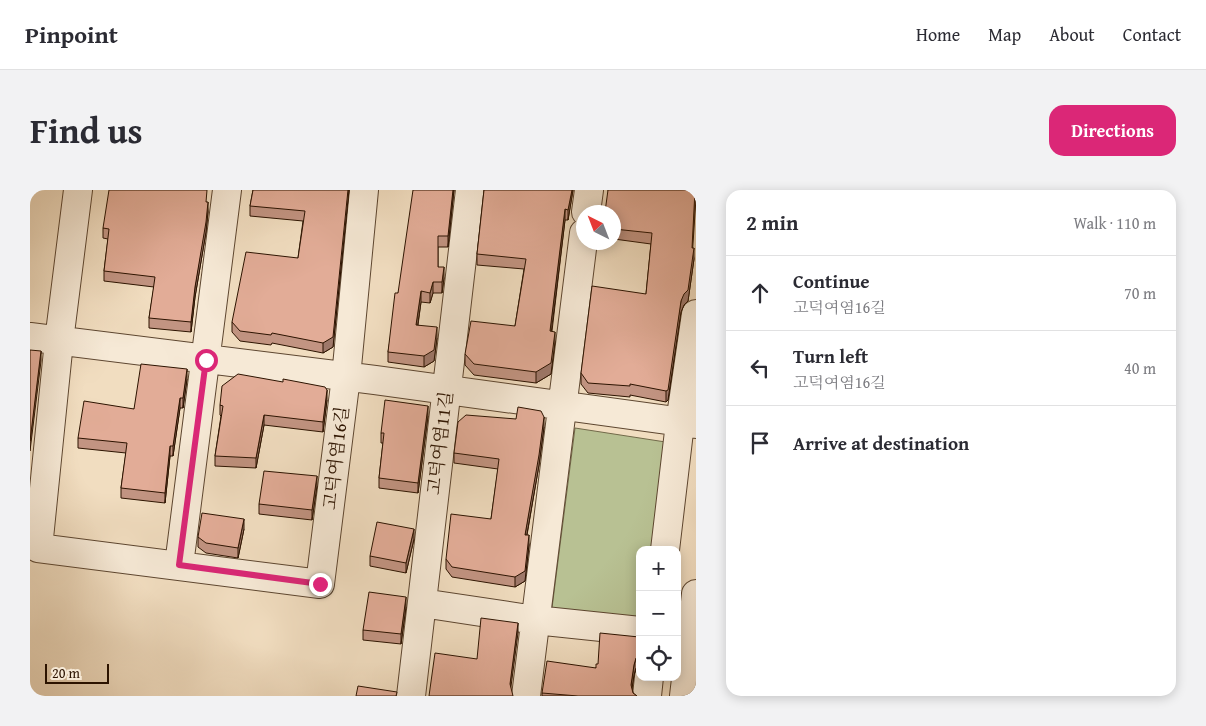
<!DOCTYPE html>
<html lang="en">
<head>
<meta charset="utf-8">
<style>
  body { margin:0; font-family:"Gentium Book Plus","Noto Serif KR",serif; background:#f2f2f3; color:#2b2b33 }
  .controls { position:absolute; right:15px; bottom:15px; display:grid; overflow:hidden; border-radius:10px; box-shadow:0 2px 12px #0003 }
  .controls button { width:45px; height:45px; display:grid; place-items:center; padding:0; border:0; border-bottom:1px solid #e1e1e2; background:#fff; color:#2b2b33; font:25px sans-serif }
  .compass { position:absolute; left:546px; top:15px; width:45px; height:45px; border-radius:50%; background:#fff; box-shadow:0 2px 12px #0003; rotate:318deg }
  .scale { position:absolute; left:15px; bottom:12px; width:64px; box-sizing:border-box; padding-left:5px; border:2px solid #2c1300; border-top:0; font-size:14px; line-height:18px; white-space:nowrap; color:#2c1300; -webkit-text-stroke:4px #f6e9d6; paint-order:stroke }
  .stop { position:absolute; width:15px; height:15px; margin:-11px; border:4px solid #db2777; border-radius:50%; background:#fff }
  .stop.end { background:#db2777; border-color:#fff; box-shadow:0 1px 5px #0008 }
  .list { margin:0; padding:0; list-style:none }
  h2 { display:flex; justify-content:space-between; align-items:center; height:65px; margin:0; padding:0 20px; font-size:21px }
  h2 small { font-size:16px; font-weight:400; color:#7c7c81 }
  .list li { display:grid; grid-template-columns:32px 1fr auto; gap:15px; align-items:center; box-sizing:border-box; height:75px; padding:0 20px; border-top:1px solid #e1e1e2 }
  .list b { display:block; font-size:19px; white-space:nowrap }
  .list p { margin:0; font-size:16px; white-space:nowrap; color:#7c7c81 }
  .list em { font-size:16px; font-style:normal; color:#7c7c81 }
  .icon { flex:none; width:28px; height:28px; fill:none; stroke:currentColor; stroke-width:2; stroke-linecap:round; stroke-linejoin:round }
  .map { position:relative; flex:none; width:666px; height:506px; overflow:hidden; border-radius:15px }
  header { display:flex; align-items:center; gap:30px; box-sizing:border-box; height:70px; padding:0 25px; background:#fff; border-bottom:1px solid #e1e1e2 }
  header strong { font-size:24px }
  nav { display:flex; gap:28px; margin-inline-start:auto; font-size:18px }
  .intro { display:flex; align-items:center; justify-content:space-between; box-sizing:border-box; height:120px; padding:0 30px }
  h1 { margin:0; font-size:35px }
  .button { padding:12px 22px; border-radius:15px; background:#db2777; color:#fff; font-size:18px; font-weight:700 }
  main { display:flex; gap:30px; padding:0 30px }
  aside { flex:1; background:#fff; border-radius:15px; box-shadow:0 2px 12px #0003 }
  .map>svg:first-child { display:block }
</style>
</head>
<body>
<header>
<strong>Pinpoint</strong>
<nav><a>Home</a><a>Map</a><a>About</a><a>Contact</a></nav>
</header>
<div class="intro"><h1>Find us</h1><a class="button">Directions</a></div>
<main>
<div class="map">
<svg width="666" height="506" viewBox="0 0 666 506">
  <rect width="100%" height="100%" fill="#f1ddc0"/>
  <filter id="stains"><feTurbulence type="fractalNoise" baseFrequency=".004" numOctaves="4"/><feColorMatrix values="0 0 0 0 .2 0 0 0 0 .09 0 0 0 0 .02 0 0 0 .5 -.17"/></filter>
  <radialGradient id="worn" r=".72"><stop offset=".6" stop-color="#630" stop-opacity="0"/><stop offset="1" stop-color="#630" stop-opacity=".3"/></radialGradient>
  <path fill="#b8c193" stroke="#726a4a" d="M545,238l97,15 -16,107h-16v69l-88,-11z"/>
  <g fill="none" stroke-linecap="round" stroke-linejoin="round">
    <defs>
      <path id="minor" d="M48,0l-19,151 -21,207 282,36 26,-207 18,-187
        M556,22l3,-22
        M0,147l345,43 321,44
        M635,360l15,-127 16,-109
        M149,375l48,-375
        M392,413l113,17 105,11
        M381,506l59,-506
        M496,506l58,-463
        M617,506l2,-19
        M654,506l12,-102"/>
    </defs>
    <use href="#minor" stroke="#5d4630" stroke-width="30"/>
    <use href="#minor" stroke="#f6e9d6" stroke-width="28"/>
  </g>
  <path fill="#c29482" stroke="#2c1300" d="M223,0h96l-16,157 -10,6 -51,-10 -1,2 -31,-4 -8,-9v-10l66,-64 5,-37 -53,-5v-10z
    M424,0l-6,57h-10v20l6,11 -2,15h-9l-3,10 -9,-1 -3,23 19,13 -3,23 -10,6 -36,-5v-10l10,-59z
    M454,0h89l-5,30h-3l-13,111 3,11 -4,32 -15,9 -62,-8 -9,-10v-11l50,-28 9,-57 -47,-4v-11z
    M578,0h88l-4,58 2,11 -6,42 -4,4 -3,7 -13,88 -2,2 -36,-7v2l-42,-4 -7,-9v-11l65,-79 5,-50 -37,-5v-27z
    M177,12l1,10 -2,20 -11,65 -4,35 -42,-4v-10l5,-31 -50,-6v-10l4,-32 -5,-1v-10z
    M157,189l-4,29h-3l-7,48h-3l-5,47 -44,-5v-10l5,-35 -48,-5v-10l56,-29z
    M297,210l-4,32 -59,-7 -8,43 -41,-2v-10l6,-40 -1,-1v-10z
    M398,226l-10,77 -39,-5v-10l4,-35h-2v-10z
    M514,237l-5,38 -12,70 2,10 -4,36 -10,6 -63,-10 -6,-8v-10l45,-40 7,-50 -44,-6v-10z
    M287,296l-5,34 -53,-6v-10z
    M214,339l-6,29 -32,-5 -8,-6v-10z
    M384,349l-8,34 -36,-7v-10z
    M376,417l-5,37 -38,-4v-10z
    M610,447v28l-4,3 -2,7 -2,13 1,5 4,3h-95v-3l54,-25 2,-4z"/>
  <path fill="#9e786a" stroke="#2c1300" d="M318,0h1l-16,157 -10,6v-10z
    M423,0h1l-6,57v-11z
    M542,0h1l-5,30v-10z
    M665,0l1,8 -4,61v-11z
    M178,12v10l-2,20 -11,65 -4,35v-10l4,-35z
    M535,19v11l-15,122v-11z
    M664,58v11l-6,42 -4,4 -3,7 -13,88 -2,2v-11l15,-90z
    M414,77v11l-2,15v-11z
    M403,92v11l-3,10v-10z
    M391,101v11l-5,34v-11z
    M407,137v11l-3,23 -10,6v-11z
    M525,142v10l-4,32 -15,9v-11z
    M11,161v10l-11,90v-10z
    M157,179v10l-4,29v-10z
    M297,200v10l-4,32v-10z
    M150,208v10l-7,48v-10z
    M398,216v10l-10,77v-10z
    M234,225v10l-8,43v-10z
    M514,227v10l-5,38 -14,80v-10z
    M140,256v10l-5,47v-10z
    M287,286v10l-5,34v-10z
    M214,329v10l-6,29v-10z
    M384,339v10l-8,34v-10z
    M499,345v10l-4,36 -10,6v-10z
    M376,407v10l-5,37v-10z
    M488,433v10l-8,61v-10z
    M610,465v10l-4,3 -2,7 -3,20v-10l3,-20 2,-7z"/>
  <path fill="#e2ac97" stroke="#2c1300" d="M79,0h98l-1,12h2l-2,20 -11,65 -4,35 -42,-4 6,-41 -51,-6 5,-42 -6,-1z
    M223,0h95l-15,147 -10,6 -51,-10 -1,2 -31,-4 -8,-9 14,-70 52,6 7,-47 -55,-5z
    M383,0h40l-5,46h-10v31h6l-2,15h-9l-3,11 -9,-2 -5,34 21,2 -3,23 -10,6 -36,-4 7,-59h3z
    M454,0h88l-4,20 -3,-1 -15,122 5,1 -4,31 -15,9 -62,-8 -9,-10 6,-33 44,5 11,-67 -49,-5z
    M578,0h87l-3,58h2l-6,42 -4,4 -3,7 -13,89 -2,1 -36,-7v2l-42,-3 -7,-10 11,-87 54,8 6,-61 -38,-4v-17h-9z
    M0,160l11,1 -11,90z
    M111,174l46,5 -4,29h-3l-7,48h-3l-5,47 -44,-5 6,-45 -49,-5 6,-37 50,8z
    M208,184l45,8v-3l42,8 2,3 -4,32 -59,-7 -8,43 -41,-2 8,-50 -3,-1 2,-19z
    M355,210l43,6 -10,77 -39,-5 5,-45h-3z
    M488,217l23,4 3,6 -5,38 -14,80h4l-4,36 -10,6 -63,-10 -6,-8 5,-45 40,5 8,-60 -45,-6 4,-31 8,-7 50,4z
    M234,281l53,5 -5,34 -53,-6z
    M172,323l42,6 -6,29 -32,-5 -8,-6z
    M347,332l37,7 -8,34 -36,-7z
    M339,402l37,5 -5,37 -38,-4z
    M451,428l37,5 -8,61 3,12h-84l6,-43 42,6z
    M570,443l39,4h1v18l-4,3 -2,7 -3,20 2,8 4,3h-59l-36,-3 5,-32 49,7v-4h2z
    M328,496l39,6 -1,4h-40z"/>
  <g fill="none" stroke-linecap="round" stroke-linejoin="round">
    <path stroke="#db2777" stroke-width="6" d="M176,170l-27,205 141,19"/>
  </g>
  <g text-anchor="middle" stroke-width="4" stroke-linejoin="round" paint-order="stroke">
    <g font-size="18" fill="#2c1300" stroke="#f6e9d6">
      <text transform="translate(410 253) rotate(-83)" y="6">고덕여염11길</text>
      <text transform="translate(306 268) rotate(-83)" y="6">고덕여염16길</text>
    </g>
  </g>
  <rect width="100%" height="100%" filter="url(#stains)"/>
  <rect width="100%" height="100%" fill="url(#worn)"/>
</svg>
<div class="controls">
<button>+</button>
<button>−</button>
<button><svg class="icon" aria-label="locate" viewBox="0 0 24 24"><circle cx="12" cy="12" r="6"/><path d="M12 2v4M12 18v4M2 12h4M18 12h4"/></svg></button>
</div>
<svg class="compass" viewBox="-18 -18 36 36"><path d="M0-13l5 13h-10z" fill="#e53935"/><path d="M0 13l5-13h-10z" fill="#7c7c81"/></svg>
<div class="scale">20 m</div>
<div class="stop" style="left:176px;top:170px"></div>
<div class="stop end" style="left:290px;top:394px"></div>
</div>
<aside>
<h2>2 min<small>Walk · 110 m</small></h2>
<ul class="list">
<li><svg class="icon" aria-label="ahead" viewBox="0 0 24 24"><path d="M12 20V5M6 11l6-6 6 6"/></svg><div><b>Continue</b><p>고덕여염16길</p></div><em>70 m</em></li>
<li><svg class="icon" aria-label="left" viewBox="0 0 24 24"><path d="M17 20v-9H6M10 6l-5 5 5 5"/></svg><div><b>Turn left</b><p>고덕여염16길</p></div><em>40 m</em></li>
<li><svg class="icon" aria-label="arrive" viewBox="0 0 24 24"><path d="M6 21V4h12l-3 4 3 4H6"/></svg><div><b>Arrive at destination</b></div></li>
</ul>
</aside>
</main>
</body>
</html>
